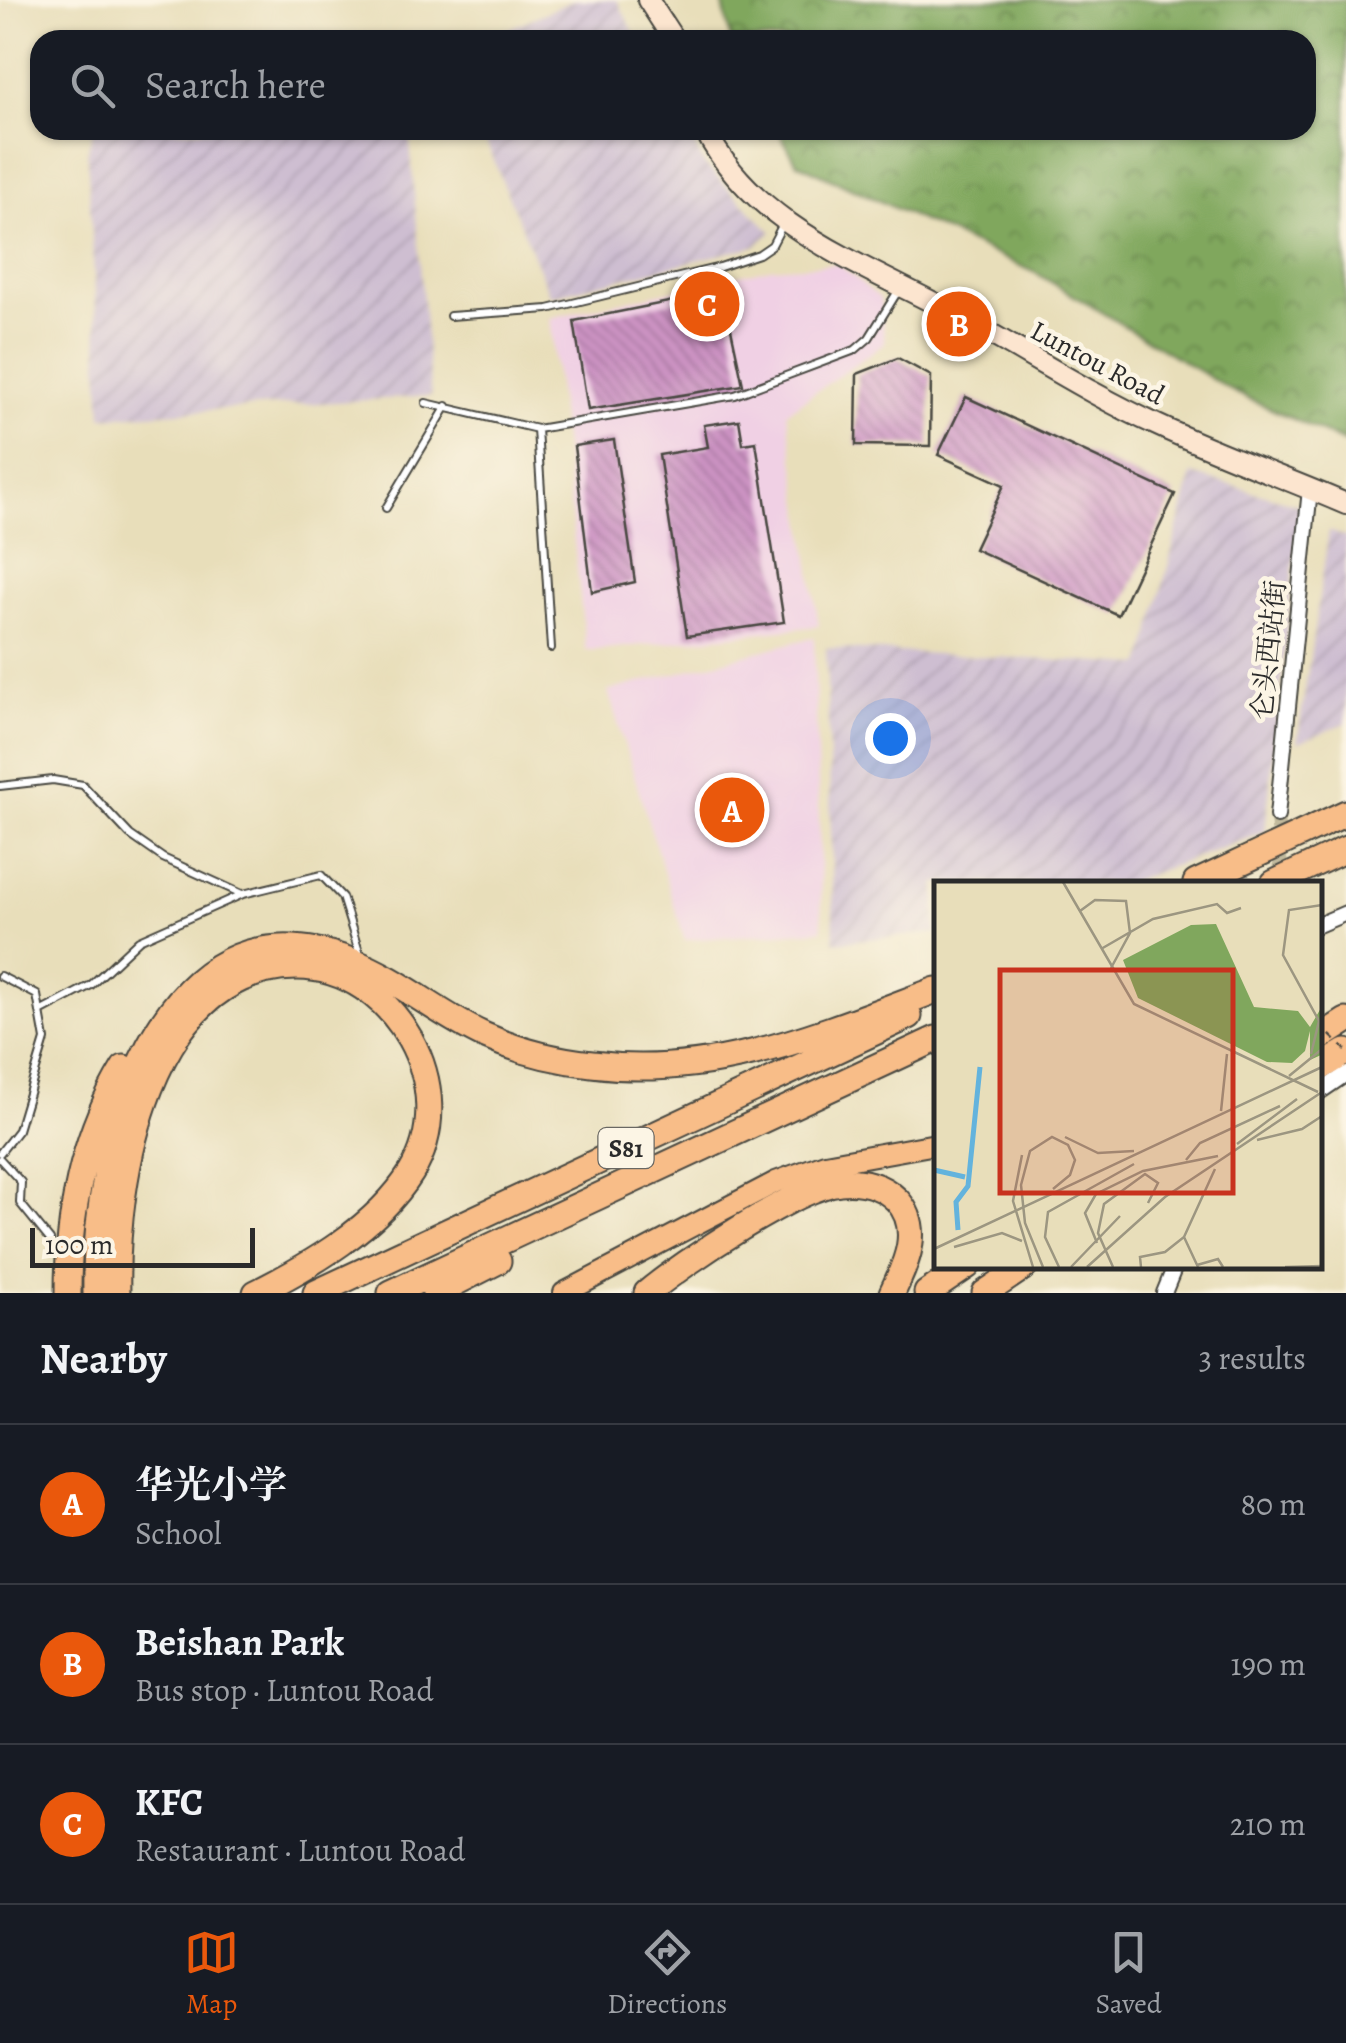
<!DOCTYPE html>
<html lang="en">
<head>
<meta charset="utf-8">
<style>
  body { margin:0; font-family:Alegreya,"Noto Serif SC",serif; background:#20242c; color:#f1f3f6 }
  .scale { position:absolute; left:30px; bottom:25px; width:225px; box-sizing:border-box; padding-left:10px; border:5px solid #2b2b2b; border-top:0; font-size:28px; line-height:35px; white-space:nowrap; color:#2b2b2b; -webkit-text-stroke:8px #fcf5e5; paint-order:stroke }
  .you { position:absolute; left:890px; top:738px; width:35px; height:35px; margin:-25px; border:8px solid #fff; border-radius:50%; background:#1a73e8; box-shadow:0 0 0 15px #1a73e833 }
  .badge { display:grid; place-items:center; width:65px; height:65px; border-radius:50%; background:#ea580c; color:#fff; font-size:32px; font-weight:700 }
  .pin { position:absolute; translate:-50% -50%; border:5px solid #fff; box-shadow:0 2px 10px #0006 }
  .list { margin:0; padding:0; list-style:none }
  h2 { display:flex; justify-content:space-between; align-items:center; height:130px; margin:0; padding:0 40px; font-size:42px }
  h2 small { font-size:32px; font-weight:400; color:#9ea1a6 }
  .list li { display:grid; grid-template-columns:65px 1fr auto; gap:30px; align-items:center; box-sizing:border-box; height:160px; padding:0 40px; border-top:2px solid #363941 }
  .list b { display:block; font-size:38px; white-space:nowrap }
  .list p { margin:0; font-size:32px; white-space:nowrap; color:#9ea1a6 }
  .list em { font-size:32px; font-style:normal; color:#9ea1a6 }
  .icon { flex:none; width:55px; height:55px; fill:none; stroke:currentColor; stroke-width:2; stroke-linecap:round; stroke-linejoin:round }
  .map { position:relative; flex:none; width:1346px; height:1293px; overflow:hidden }
  .search { position:absolute; background:#171b24; box-shadow:0 2px 8px #0004; left:30px; right:30px; top:30px; height:110px; display:flex; align-items:center; gap:25px; box-sizing:border-box; padding:0 35px; border-radius:30px; color:#9ea1a6; font-size:38px }
  .sheet { height:610px; background:#171b24 }
  nav { display:flex; justify-content:space-around; align-items:center; box-sizing:border-box; height:140px; border-top:2px solid #363941; background:#171b24; font-size:28px; color:#9ea1a6 }
  nav a { display:grid; justify-items:center; gap:5px }
  nav .on { color:#ea580c }
  .map>svg:first-child { display:block }
</style>
</head>
<body>
<div class="map">
<svg width="1346" height="1293" viewBox="0 0 1346 1293">
  <defs>
    <pattern id="industrial-furrows" width="10" height="10" patternUnits="userSpaceOnUse" patternTransform="scale(2.5)"><rect width="10" height="10" fill="#cebed1"/><path d="M-1 1l2-2M0 10L10 0M9 11l2-2" fill="none" stroke="#b1a3b4"/></pattern>
    <pattern id="forest-crowns" width="20" height="18" patternUnits="userSpaceOnUse" patternTransform="scale(2.5)"><rect width="20" height="18" fill="#80a75d"/><path d="M2 6a3 3 0 1 1 6 0M12 15a3 3 0 1 1 6 0" fill="none" stroke="#69884d"/></pattern>
    <pattern id="building-back-hatch" width="6" height="6" patternUnits="userSpaceOnUse" patternTransform="scale(2.5)"><rect width="6" height="6" fill="#cc93c3"/><path d="M-1 5l2 2M0 0l6 6M5-1l2 2" fill="none" stroke="#a6789f"/></pattern>
  </defs>
  <rect width="100%" height="100%" fill="#fcf5e5"/>
  <filter id="ink" filterUnits="userSpaceOnUse"><feTurbulence type="fractalNoise" baseFrequency=".01" numOctaves="2"/><feDisplacementMap in="SourceGraphic" scale="20" xChannelSelector="R" yChannelSelector="G"/><feConvolveMatrix kernelMatrix="1 2 1 2 8 2 1 2 1" color-interpolation-filters="sRGB"/></filter>
  <filter id="wash" filterUnits="userSpaceOnUse"><feTurbulence type="fractalNoise" baseFrequency=".0048" numOctaves="4" result="noise"/><feDisplacementMap in="SourceGraphic" scale="40" xChannelSelector="R" yChannelSelector="G"/><feGaussianBlur stdDeviation="2.25" result="paint"/><feColorMatrix in="noise" values="0 0 0 0 0 0 0 0 0 0 0 0 0 0 0 0 0 1.4 0 .05"/><feComposite in="paint" operator="in"/></filter>
  <g filter="url(#wash)">
    <rect width="100%" height="100%" fill="#e8deba"/>
    <path fill="#f0d0e4" d="M838,264l42,34 5,45 -98,69 32,214 -233,25 -36,-333 221,-50z
      M814,637l8,293 -137,10 -77,-249z"/>
    <path fill="url(#industrial-furrows)" d="M574,0h43l21,40h-155z
      M93,130h316l22,266 -329,21 -15,-264z
      M481,130h205l18,34 68,68 -17,14 -205,50z
      M1192,474l108,31 -35,327 -138,51h-191v50l-102,9 -8,-294 316,17z
      M1329,531l17,6v186l-49,20z"/>
    <path fill="url(#forest-crowns)" stroke="#566944" stroke-width="2.5" d="M722,0h624v443l-112,-51 -198,-119 -239,-110 -19,-33h528v-90h-575z"/>
    <g id="blocks">
      <path fill="url(#building-back-hatch)" d="M723,291l20,94 -155,25 -14,-89z
        M898,358l33,18 -1,70 -74,-1 1,-71z
        M966,397l209,97 -57,121 -144,-66 30,-64 -66,-30z
        M739,420l4,24 13,-2 28,180 -97,14 -28,-181 49,-8 -4,-22z
        M614,440l21,142 -43,10 -18,-146z"/>
    </g>
  </g>
  <g filter="url(#ink)">
    <use href="#blocks" fill-opacity="0" stroke="#474640" stroke-width="2.5"/>
    <g fill="none" stroke-linecap="round" stroke-linejoin="round">
      <path stroke="#c2ba9d" stroke-width="14" stroke-dasharray="14 7" stroke-linecap="butt" d="M1277,816l5,67"/>
      <defs>
        <path id="lane" d="M450,316l98,-7 172,-42 39,-13 13,-9 12,-23
          M426,403l111,26 198,-34 120,-45 14,-12 29,-47
          M537,429l14,219
          M386,508l61,-102
          M0,786l53,-6 30,5 47,50 33,23 79,36
          M0,976l37,19 8,45 -27,90 -18,23
          M40,1012l51,-27 48,-45 104,-46 78,-19 21,22 18,58
          M0,1159l21,23 -1,21 30,37"/>
        <path id="street" d="M1277,816l33,-327
          M1318,925l28,-12
          M1318,1093l28,-19
          M1164,1293l11,-27"/>
        <path id="secondary" d="M648,0l26,40
          M705,130c50,98 160,135 252,185 67,36 130,78 200,110 62,29 126,52 189,79"/>
        <path id="primary" d="M564,1293l212,-111 49,-18 111,-20"/>
        <path id="highway" d="M1196,883l150,-70
          M1274,883l72,-34
          M1318,1039l28,-18
          M1318,1069l28,-17
          M68,1293c0,-78 15,-158 56,-225
          M96,1293c-3,-139 59,-408 255,-332 48,18 87,53 132,74 35,16 72,25 109,29 123,16 232,-32 344,-74
          M117,1293c-3,-113 31,-325 180,-326 97,0 166,122 114,206 -34,54 -100,92 -155,120
          M316,1293l593,-277
          M391,1293l545,-254
          M435,1293l63,-32
          M647,1293c36,-30 149,-106 193,-111 21,-2 42,3 57,18 26,28 9,64 -5,93
          M927,1293l40,-27
          M985,1293l40,-27"/>
      </defs>
      <use href="#lane" stroke="#474640" stroke-width="10"/>
      <use href="#street" stroke="#474640" stroke-width="18"/>
      <use href="#secondary" stroke="#474640" stroke-width="24"/>
      <use href="#primary" stroke="#474640" stroke-width="24"/>
      <use href="#highway" stroke="#474640" stroke-width="29"/>
      <use href="#lane" stroke="#fff" stroke-width="6"/>
      <use href="#street" stroke="#fff" stroke-width="14"/>
      <use href="#secondary" stroke="#fce5cf" stroke-width="20"/>
      <use href="#primary" stroke="#f8bd88" stroke-width="20"/>
      <use href="#highway" stroke="#f8bd88" stroke-width="25"/>
      <path stroke="#474640" stroke-width="2.5" stroke-dasharray="8 8" stroke-linecap="butt" d="M1318,1024l28,26"/>
    </g>
  </g>
  <g text-anchor="middle" stroke-width="9" stroke-linejoin="round" paint-order="stroke">
    <rect fill="#fcf5e5" stroke="#6a6863" stroke-width="2.5" x="598.5" y="1128" width="55" height="40" rx="8"/>
    <g font-size="25" font-weight="bold" fill="#2b2b2b">
      <text x="626" y="1157">S81</text>
    </g>
    <g font-size="28" fill="#2b2b2b" stroke="#fcf5e5">
      <text transform="translate(1098 362) rotate(28)" y="10">Luntou Road</text>
      <text transform="translate(1268 650) rotate(-84)" y="10">仑头西站街</text>
    </g>
  </g>
  <g transform="translate(934 881)">
    <rect width="388" height="388" fill="#e8deba"/>
    <path d="M282,43l38,83 44,4 12,16 11,-19v47l-11,5v-29l-5,20 -13,12 -25,-1 -129,-64 -15,-38 68,-35z" fill="#80a75d"/>
    <path fill="none" stroke="#63b3dd" stroke-width="5" d="M0,289l31,7M24,349l-2,-28 12,-16 12,-119"/>
    <path fill="none" stroke="#9c9681" stroke-width="2.5" d="M129,1l71,122 184,88M146,30l15,-11 31,1 4,32 -19,35M167,68l52,-30 64,-15 10,9 14,-5M377,173l8,-33 -36,-66 6,-45 33,-5M355,195l33,-27M287,230l6,-57M131,256l33,16 36,-2M323,259l45,-11 20,-13M303,263l60,-45M88,274l-9,46 20,66M252,279l14,-17 80,-37M250,356l14,30M163,362l-12,-30 11,-19 47,-23 75,-15M20,366l48,-14 20,8M0,368l388,-182M263,384l21,-6 5,8M109,386l-18,-44 -4,-38 9,-34 22,-14 16,8 7,15 -5,15 -17,14M125,386l-14,-30 3,-25 86,-48M137,386l49,-51M153,386l78,-70 157,-105M179,386l-15,-34 6,-29 41,-30 13,9 -10,20M207,386l-1,-10 25,-5 19,-15 31,-68M351,386l37,-1"/>
    <path fill="#c8321e" fill-opacity="0.15" stroke="#c8321e" stroke-width="5" d="M66,89h233v223h-233z"/>
    <rect width="388" height="388" fill="none" stroke="#2b2b2b" stroke-width="5"/>
  </g>
</svg>
<div class="scale">100 m</div>
<div class="you"></div>
<div class="pin badge" style="left:732px;top:810px">A</div>
<div class="pin badge" style="left:959px;top:324px">B</div>
<div class="pin badge" style="left:707px;top:304px">C</div>
<div class="search"><svg class="icon" aria-label="search" viewBox="0 0 24 24"><circle cx="10" cy="10" r="6"/><path d="M15 15l6 6"/></svg>Search here</div>
</div>
<section class="sheet">
<h2>Nearby<small>3 results</small></h2>
<ul class="list">
<li><span class="badge">A</span><div><b>华光小学</b><p>School</p></div><em>80 m</em></li>
<li><span class="badge">B</span><div><b>Beishan Park</b><p>Bus stop · Luntou Road</p></div><em>190 m</em></li>
<li><span class="badge">C</span><div><b>KFC</b><p>Restaurant · Luntou Road</p></div><em>210 m</em></li>
</ul>
</section>
<nav>
<a class="on"><svg class="icon" aria-label="map" viewBox="0 0 24 24"><path d="M3 6l6-2 6 2 6-2v14l-6 2-6-2-6 2zM9 4v14M15 6v14"/></svg>Map</a>
<a><svg class="icon" aria-label="directions" viewBox="0 0 24 24"><path d="M12 3l9 9-9 9-9-9zM9 14v-3h6M13 9l2 2-2 2"/></svg>Directions</a>
<a><svg class="icon" aria-label="saved" viewBox="0 0 24 24"><path d="M7 4h10v16l-5-4-5 4z"/></svg>Saved</a>
</nav>
</body>
</html>
